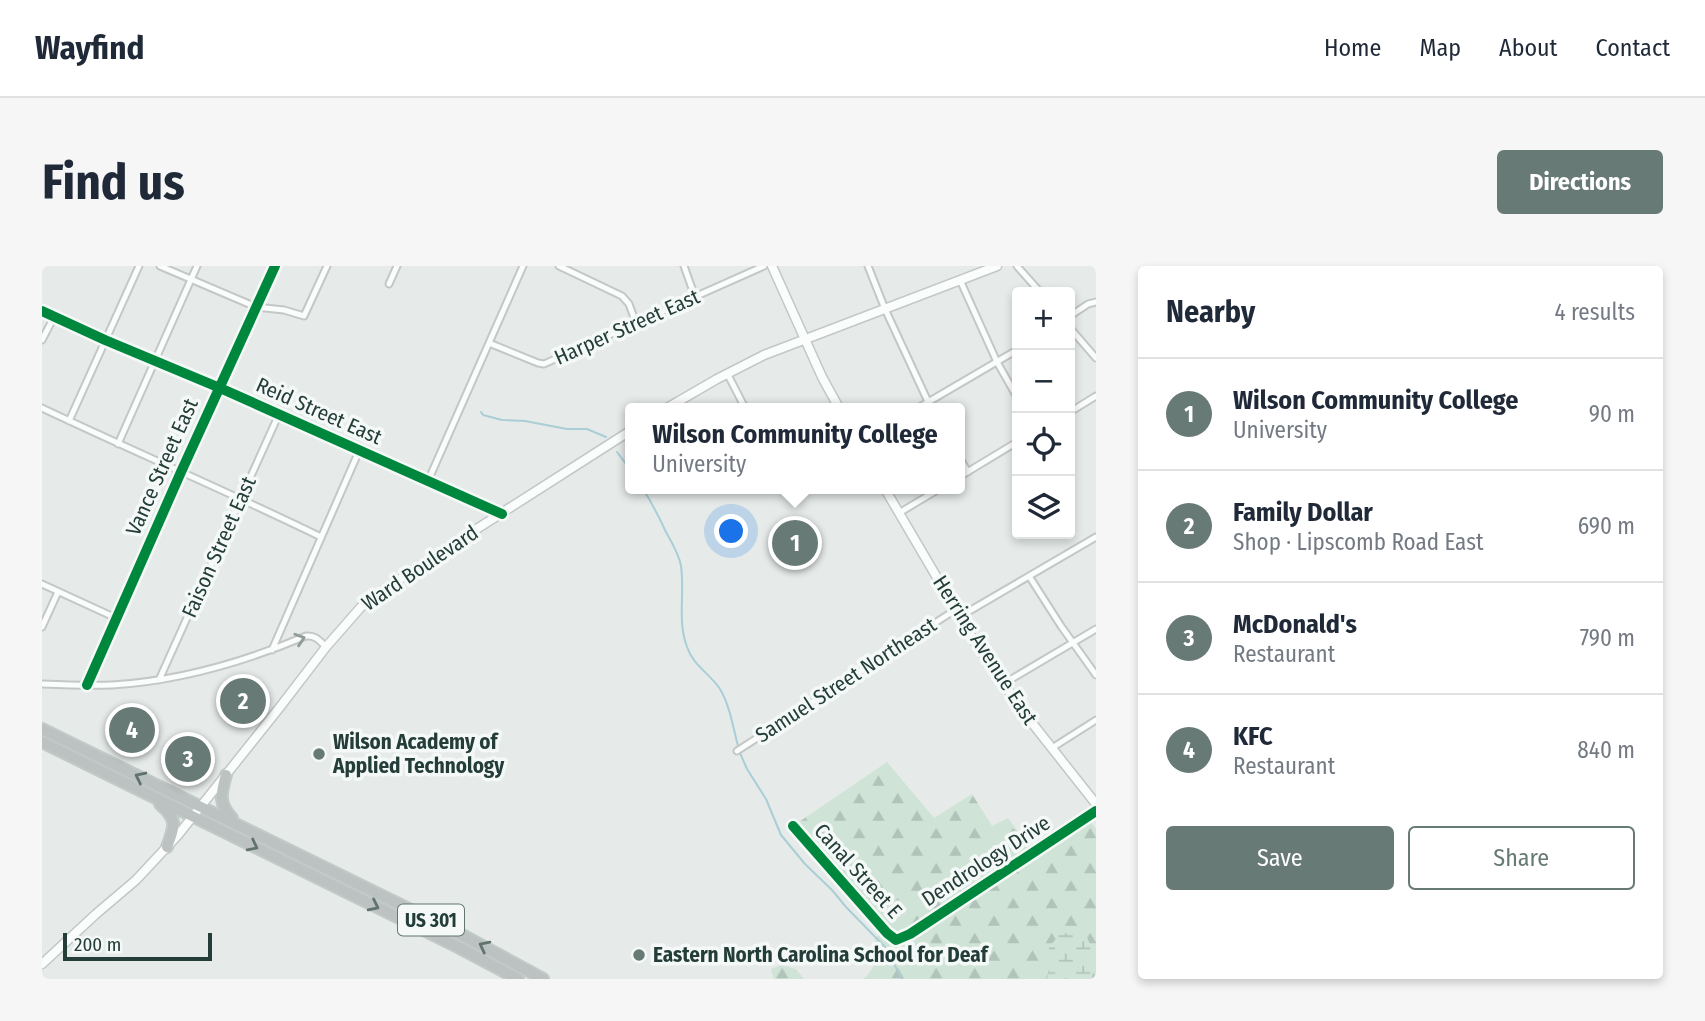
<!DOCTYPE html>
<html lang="en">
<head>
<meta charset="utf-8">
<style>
  body { margin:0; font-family:"Fira Sans Condensed",sans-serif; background:#f6f6f7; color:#1f2937 }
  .controls { position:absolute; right:21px; top:21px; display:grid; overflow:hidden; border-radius:7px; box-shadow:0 4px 10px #0003 }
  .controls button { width:63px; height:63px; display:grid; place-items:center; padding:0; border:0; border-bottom:2px solid #e0e1e3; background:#fff; color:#1f2937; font:35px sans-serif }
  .scale { position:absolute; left:21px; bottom:18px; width:149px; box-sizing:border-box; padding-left:7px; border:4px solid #243d38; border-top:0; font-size:19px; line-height:24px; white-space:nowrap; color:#243d38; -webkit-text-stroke:5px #f4f9f7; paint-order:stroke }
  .you { position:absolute; left:690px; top:266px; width:24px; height:24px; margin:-18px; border:5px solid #fff; border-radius:50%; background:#1a73e8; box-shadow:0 0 0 10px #1a73e833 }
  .badge { display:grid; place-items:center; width:46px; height:46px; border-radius:50%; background:#687a76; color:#fff; font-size:23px; font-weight:700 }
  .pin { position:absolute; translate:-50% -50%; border:4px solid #fff; box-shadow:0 2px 7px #0006 }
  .popup { position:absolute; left:583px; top:137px; width:340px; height:91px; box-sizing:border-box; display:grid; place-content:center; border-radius:7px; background:#fff; filter:drop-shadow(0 2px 5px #0005); font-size:23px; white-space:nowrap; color:#747a83 }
  .popup b { font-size:26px; color:#1f2937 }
  .popup::after { content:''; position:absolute; left:50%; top:100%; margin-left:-14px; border:14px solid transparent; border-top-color:#fff }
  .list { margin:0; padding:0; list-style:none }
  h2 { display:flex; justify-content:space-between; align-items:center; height:91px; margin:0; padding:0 28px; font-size:30px }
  h2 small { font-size:23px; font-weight:400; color:#747a83 }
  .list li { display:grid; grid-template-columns:46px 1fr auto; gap:21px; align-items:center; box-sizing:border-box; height:112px; padding:0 28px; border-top:2px solid #e0e1e3 }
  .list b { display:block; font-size:26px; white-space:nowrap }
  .list p { margin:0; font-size:23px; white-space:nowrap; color:#747a83 }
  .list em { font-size:23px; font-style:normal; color:#747a83 }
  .actions { display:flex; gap:14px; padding:21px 28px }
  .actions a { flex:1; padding:16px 0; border:2px solid #687a76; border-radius:7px; text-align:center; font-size:24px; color:#687a76 }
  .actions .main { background:#687a76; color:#fff }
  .icon { flex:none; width:38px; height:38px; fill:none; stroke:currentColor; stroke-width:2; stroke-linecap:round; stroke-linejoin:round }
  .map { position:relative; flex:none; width:1054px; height:713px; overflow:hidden; border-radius:7px }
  header { display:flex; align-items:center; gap:42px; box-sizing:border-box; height:98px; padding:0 35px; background:#fff; border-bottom:2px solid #e0e1e3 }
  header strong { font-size:33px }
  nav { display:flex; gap:38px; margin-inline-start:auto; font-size:24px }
  .intro { display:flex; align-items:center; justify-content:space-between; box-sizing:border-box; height:168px; padding:0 42px }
  h1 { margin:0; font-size:49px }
  .button { padding:18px 32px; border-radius:7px; background:#687a76; color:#fff; font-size:24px; font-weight:700 }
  main { display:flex; gap:42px; padding:0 42px }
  aside { flex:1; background:#fff; border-radius:7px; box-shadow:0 4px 10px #0003 }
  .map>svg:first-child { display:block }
</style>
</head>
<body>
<header>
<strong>Wayfind</strong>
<nav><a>Home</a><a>Map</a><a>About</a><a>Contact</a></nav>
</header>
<div class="intro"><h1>Find us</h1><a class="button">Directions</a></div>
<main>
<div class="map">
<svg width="1054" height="713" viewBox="0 0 1054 713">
  <defs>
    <pattern id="forest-firs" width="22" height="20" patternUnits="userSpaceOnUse" patternTransform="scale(1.75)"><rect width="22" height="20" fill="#d0e3d7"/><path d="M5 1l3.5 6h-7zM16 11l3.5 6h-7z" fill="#b2c4b9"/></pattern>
    <pattern id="wetland-marsh" width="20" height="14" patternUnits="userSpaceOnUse" patternTransform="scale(1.75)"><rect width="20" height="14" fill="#d0e3d7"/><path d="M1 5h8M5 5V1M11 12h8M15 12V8" fill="none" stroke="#b2c4b9"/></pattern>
  </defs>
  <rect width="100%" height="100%" fill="#e6ebe9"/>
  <path fill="url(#forest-firs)" d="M845,496l47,56 38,-24 20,32 16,-8 28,38 54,-35 6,8v150h-232c11,-10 16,-26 11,-40l4,-5 6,1 -92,-109z
    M739,699l15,4 8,10h-30l-3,-10z"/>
  <path fill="url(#wetland-marsh)" d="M1036,664l6,1c9,19 12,26 8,48h-45l2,-10v-22l10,-12z"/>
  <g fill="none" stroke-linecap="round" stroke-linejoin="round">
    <path stroke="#aaced6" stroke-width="2" d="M439,146l2,3 19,5 23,1 42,8h20l19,8
      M575,186l13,17
      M601,223c9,14 16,28 23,43 6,11 13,22 15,34 4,28 -4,54 6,81 6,18 23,27 33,42 10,17 13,38 18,57
      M698,487l7,16 19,30 15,36 24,29 27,26 14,17 39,40 17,32"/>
    <defs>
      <path id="street" d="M118,0l96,41 28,3 20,6 23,-50
        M517,0l63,30 7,8 7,19
        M642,0l11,31
        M826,0l17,43 46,99
        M975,0l23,26
        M918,14l37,82 20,35
        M347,18l8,-18
        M1028,50l18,-12 8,-2
        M1028,62l26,30
        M0,74l12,-23
        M447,77l49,20 6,1 220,-98
        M685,107l18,35
        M0,142c93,44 187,84 279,129
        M876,142l99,-58
        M1028,146l26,-16
        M27,155l70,-155
        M76,178l79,-178
        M917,191l9,15
        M917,211l58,-35
        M386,215l95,-215
        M857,247l40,-24
        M987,310l32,50 35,49
        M0,318l74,34
        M917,351l137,-80
        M0,361l16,-35
        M230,384l87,-199
        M117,414l120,-266
        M0,418c23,1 47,2 70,1 68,-4 132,-23 194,-49 9,-1 13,4 20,11
        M961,418l93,-55
        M45,419l94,-213 94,-206
        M1010,482l44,-28
        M695,485l218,-141
        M751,560l94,107 9,7 14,-6 186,-123"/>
      <path id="secondary" d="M730,0l50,111 17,31
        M0,45l63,29 115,48 282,126
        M625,142l50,-29 47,-24 233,-89
        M843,223l91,155 49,70 71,90
        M0,698l54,-50 40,-34 42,-45 102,-128 46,-60 35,-40 27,-20 51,-34 191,-122"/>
      <path id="highway" d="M0,463l422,207 79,43
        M0,476l416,205 60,32
        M184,509c-5,17 -8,29 6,43
        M118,538c18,16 15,22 7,43"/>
    </defs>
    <use href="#street" stroke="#c3c8c6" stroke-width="9"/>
    <use href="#secondary" stroke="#c2c8c6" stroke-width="11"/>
    <use href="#highway" stroke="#c2cac8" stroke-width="14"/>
    <use href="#street" stroke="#fbfcfc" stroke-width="5"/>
    <use href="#secondary" stroke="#fbfcfc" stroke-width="8"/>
    <use href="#highway" stroke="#bcc2c1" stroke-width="10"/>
    <defs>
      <path id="cycleway" d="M0,45l63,29 115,48 282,126
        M45,419l94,-213 94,-206
        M751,560l94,107 9,7 14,-6 186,-123"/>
    </defs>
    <use href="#cycleway" stroke="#f4f9f7" stroke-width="15"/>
    <use href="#cycleway" stroke="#00873e" stroke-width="10"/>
  </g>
  <defs><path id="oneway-chevron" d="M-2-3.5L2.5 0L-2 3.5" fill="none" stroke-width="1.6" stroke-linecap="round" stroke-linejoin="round" transform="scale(1.75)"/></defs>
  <use stroke="#909c9a" href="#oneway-chevron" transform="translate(258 373) rotate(-18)"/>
  <g stroke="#61726f">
    <use href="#oneway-chevron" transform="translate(98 511) rotate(-154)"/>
    <use href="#oneway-chevron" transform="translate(211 580) rotate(27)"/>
    <use href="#oneway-chevron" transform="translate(332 640) rotate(26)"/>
    <use href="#oneway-chevron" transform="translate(442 680) rotate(-153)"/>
  </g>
  <g fill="#687a76" stroke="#f4f9f7" stroke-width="2.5">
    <circle cx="277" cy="488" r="7"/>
    <circle cx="597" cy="689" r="7"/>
  </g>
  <g text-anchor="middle" stroke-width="7" stroke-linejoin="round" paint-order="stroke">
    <rect fill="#f4f9f7" stroke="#627571" stroke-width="2" x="356" y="638.5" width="66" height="31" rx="5"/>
    <g font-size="19" font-weight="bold" fill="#243d38">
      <text x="389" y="661">US 301</text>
    </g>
    <g font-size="21" fill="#243d38" stroke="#f4f9f7">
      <text transform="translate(585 61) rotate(-24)" y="7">Harper Street East</text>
      <text transform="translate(277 145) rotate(24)" y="7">Reid Street East</text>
      <text transform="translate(120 201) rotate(-66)" y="7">Vance Street East</text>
      <text transform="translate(177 281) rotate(-66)" y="7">Faison Street East</text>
      <text transform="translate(378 302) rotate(-34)" y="7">Ward Boulevard</text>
      <text transform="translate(943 384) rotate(57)" y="7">Herring Avenue East</text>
      <text transform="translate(804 414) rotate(-33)" y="7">Samuel Street Northeast</text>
      <text transform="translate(944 595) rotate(-33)" y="7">Dendrology Drive</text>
      <text transform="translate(816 605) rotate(48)" y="7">Canal Street E</text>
    </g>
    <g font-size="21" font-weight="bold" fill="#243d38" stroke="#f4f9f7" text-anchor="start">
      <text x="291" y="483">Wilson Academy of<tspan x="291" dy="24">Applied Technology</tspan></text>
      <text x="611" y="696">Eastern North Carolina School for Deaf</text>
    </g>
  </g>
</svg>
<div class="controls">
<button>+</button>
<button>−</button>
<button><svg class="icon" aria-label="locate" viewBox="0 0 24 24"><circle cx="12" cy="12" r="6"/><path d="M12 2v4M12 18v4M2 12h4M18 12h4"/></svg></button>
<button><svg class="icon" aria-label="layers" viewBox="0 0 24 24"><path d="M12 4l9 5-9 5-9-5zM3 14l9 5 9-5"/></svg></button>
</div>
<div class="scale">200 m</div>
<div class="you"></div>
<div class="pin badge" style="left:753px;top:277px">1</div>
<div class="popup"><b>Wilson Community College</b>University</div>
<div class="pin badge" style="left:201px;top:435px">2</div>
<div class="pin badge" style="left:146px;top:493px">3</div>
<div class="pin badge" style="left:90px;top:464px">4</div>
</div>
<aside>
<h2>Nearby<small>4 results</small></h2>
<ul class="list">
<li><span class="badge">1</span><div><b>Wilson Community College</b><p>University</p></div><em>90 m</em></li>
<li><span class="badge">2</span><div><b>Family Dollar</b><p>Shop · Lipscomb Road East</p></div><em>690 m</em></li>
<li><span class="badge">3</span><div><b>McDonald's</b><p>Restaurant</p></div><em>790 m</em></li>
<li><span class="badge">4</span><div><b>KFC</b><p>Restaurant</p></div><em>840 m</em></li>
</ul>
<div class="actions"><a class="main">Save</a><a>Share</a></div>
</aside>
</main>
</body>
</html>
